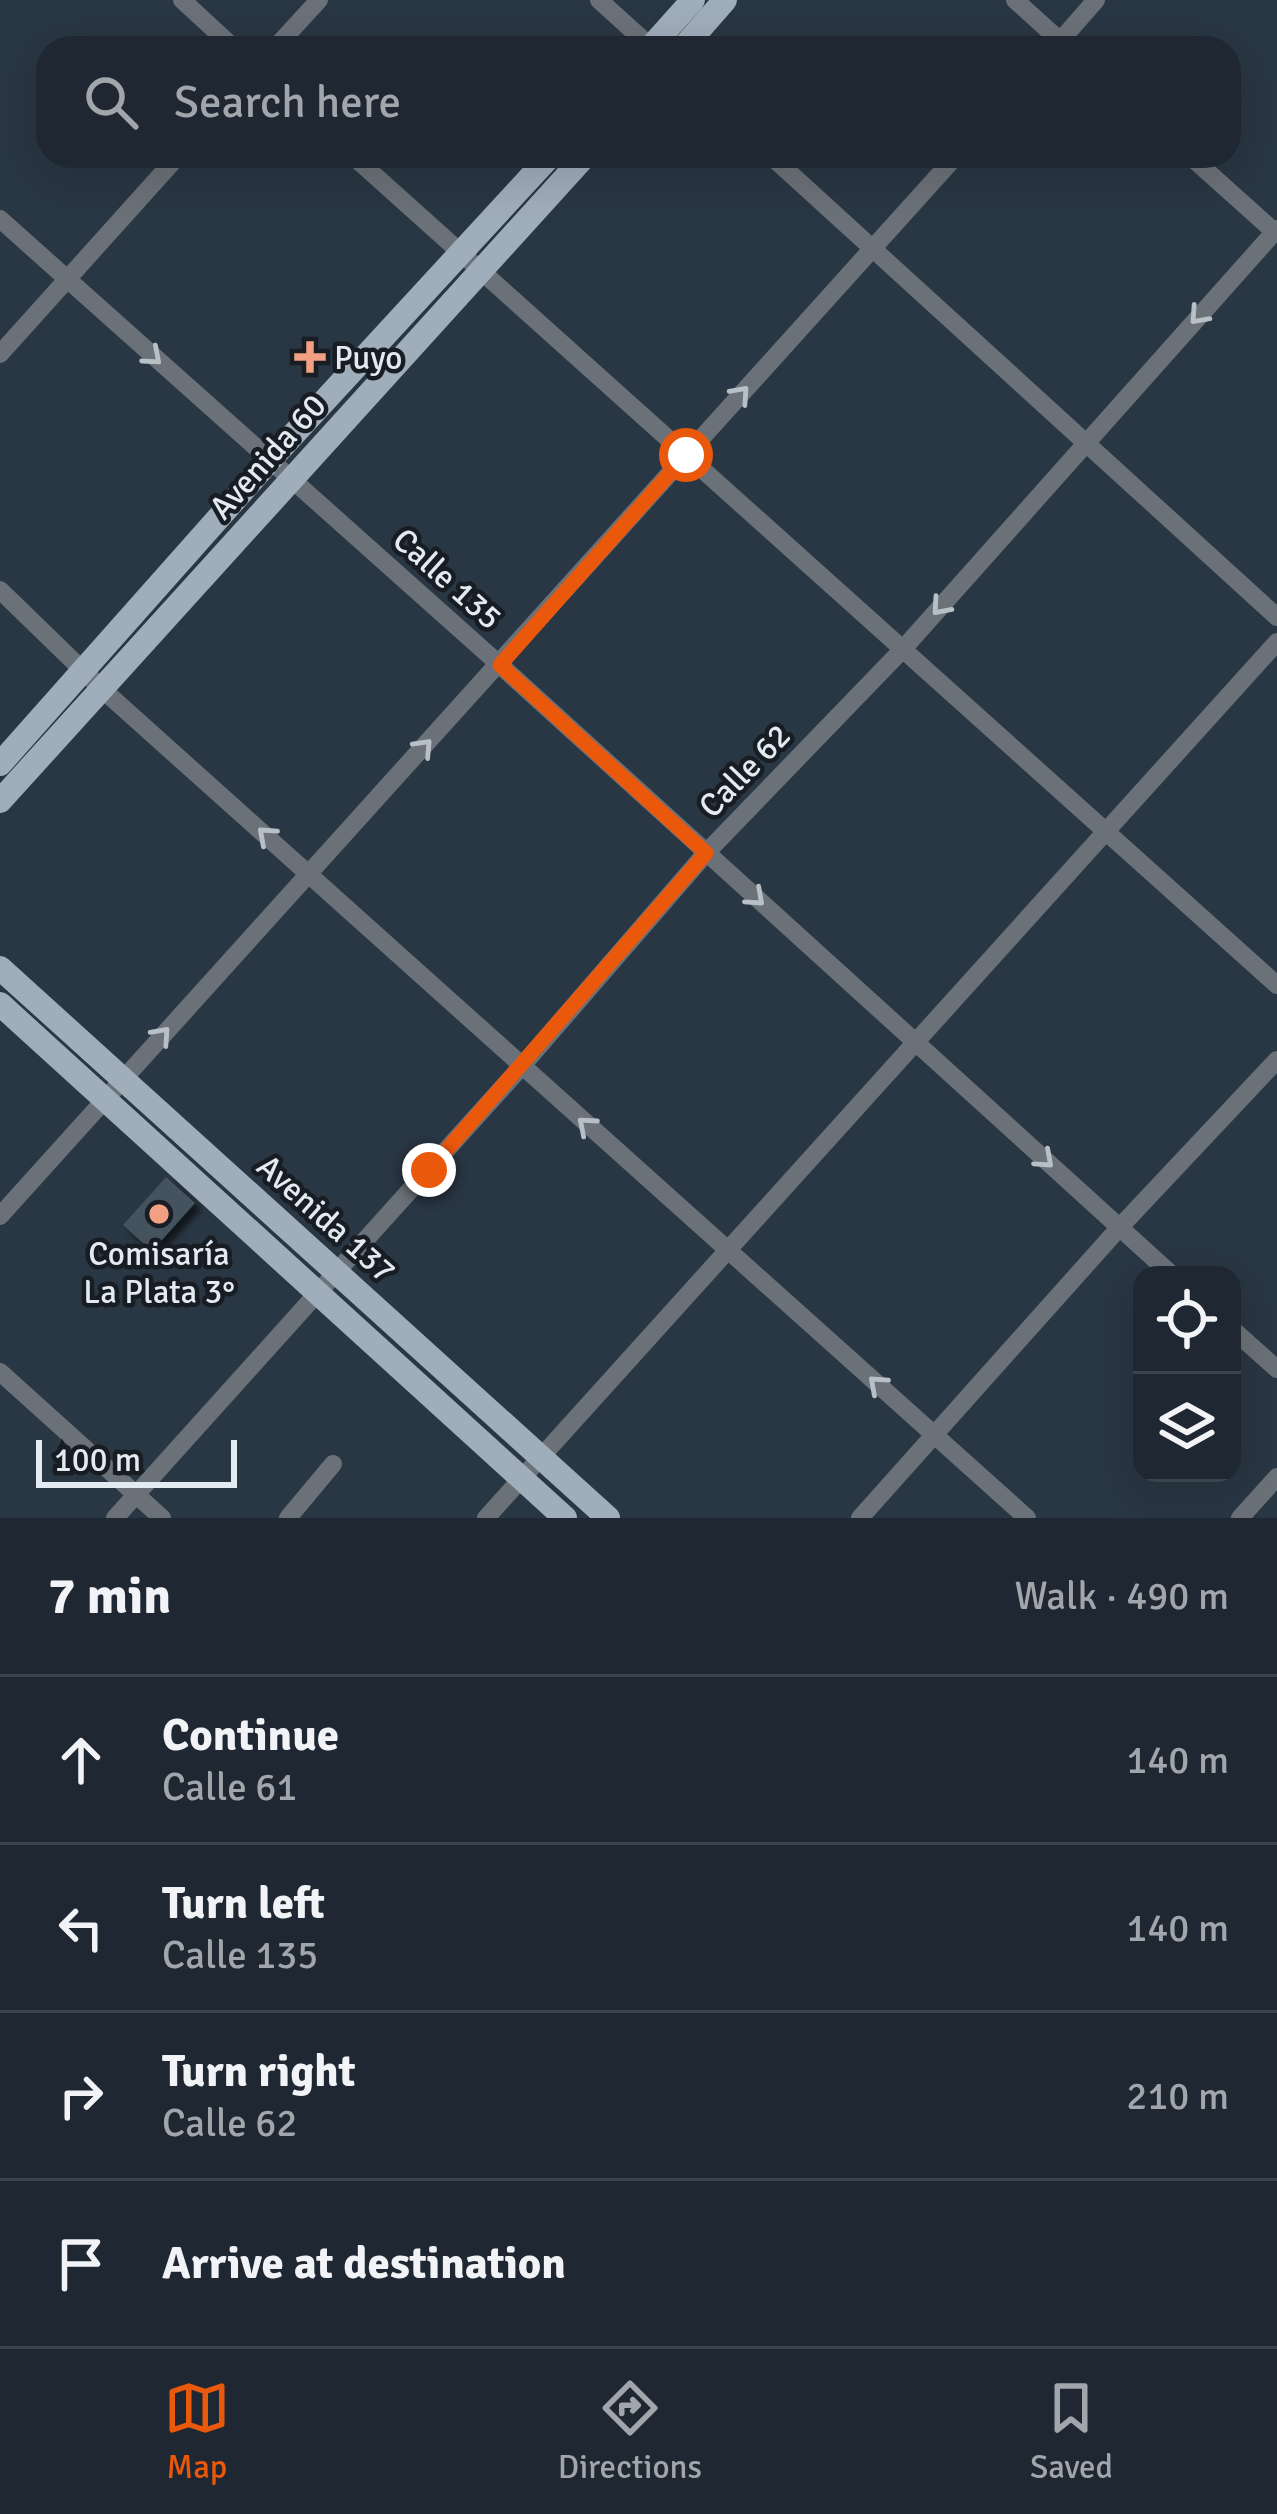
<!DOCTYPE html>
<html lang="en">
<head>
<meta charset="utf-8">
<style>
  body { margin:0; font-family:Signika,sans-serif; background:#27303a; color:#f1f3f6 }
  .controls { position:absolute; right:36px; bottom:36px; display:grid; overflow:hidden; border-radius:24px; box-shadow:0 12px 48px #0002 }
  .controls button { width:108px; height:108px; display:grid; place-items:center; padding:0; border:0; border-bottom:3px solid #3c444d; background:#1f2832; color:#f1f3f6; font:60px sans-serif }
  .scale { position:absolute; left:36px; bottom:30px; width:201px; box-sizing:border-box; padding-left:12px; border:6px solid #e2eaf2; border-top:0; font-size:33px; line-height:42px; white-space:nowrap; color:#e2eaf2; -webkit-text-stroke:9px #171d23; paint-order:stroke }
  .stop { position:absolute; width:36px; height:36px; margin:-27px; border:9px solid #ea580c; border-radius:50%; background:#fff }
  .stop.end { background:#ea580c; border-color:#fff; box-shadow:0 3px 12px #0008 }
  .list { margin:0; padding:0; list-style:none }
  h2 { display:flex; justify-content:space-between; align-items:center; height:156px; margin:0; padding:0 48px; font-size:51px }
  h2 small { font-size:39px; font-weight:400; color:#a1a6ac }
  .list li { display:grid; grid-template-columns:78px 1fr auto; gap:36px; align-items:center; box-sizing:border-box; height:168px; padding:0 48px; border-top:3px solid #3c444d }
  .list b { display:block; font-size:45px; white-space:nowrap }
  .list p { margin:0; font-size:39px; white-space:nowrap; color:#a1a6ac }
  .list em { font-size:39px; font-style:normal; color:#a1a6ac }
  .icon { flex:none; width:66px; height:66px; fill:none; stroke:currentColor; stroke-width:2; stroke-linecap:round; stroke-linejoin:round }
  .map { position:relative; flex:none; width:1277px; height:1518px; overflow:hidden }
  .search { position:absolute; background:#1f2832; box-shadow:0 12px 48px #0002; left:36px; right:36px; top:36px; height:132px; display:flex; align-items:center; gap:30px; box-sizing:border-box; padding:0 42px; border-radius:36px; color:#a1a6ac; font-size:45px }
  .sheet { height:828px; background:#1f2832 }
  nav { display:flex; justify-content:space-around; align-items:center; box-sizing:border-box; height:168px; border-top:3px solid #3c444d; background:#1f2832; font-size:33px; color:#a1a6ac }
  nav a { display:grid; justify-items:center; gap:6px }
  nav .on { color:#ea580c }
  .map>svg:first-child { display:block }
</style>
</head>
<body>
<div class="map">
<svg width="1277" height="1518" viewBox="0 0 1277 1518">
  <defs>
    <filter id="shadow"><feDropShadow dx="6" dy="6" stdDeviation="3" flood-color="#0009"/></filter>
  </defs>
  <rect width="100%" height="100%" fill="#293643"/>
  <path fill="#44525f" filter="url(#shadow)" d="M166,1177l29,26 -43,48 -29,-26z"/>
  <g fill="none" stroke-linecap="round" stroke-linejoin="round">
    <path stroke="#6b7178" stroke-width="18" d="M182,0l52,48
      M599,0l53,48
      M1015,0l53,48
      M275,48l44,-48
      M1054,48l42,-48
      M353,156l924,829
      M771,156l506,461
      M1190,156l87,78
      M0,219l500,446 672,610
      M0,354l178,-198
      M0,590l102,99 925,829
      M0,1216l956,-1060
      M1232,1329l45,40
      M0,1372l162,146
      M115,1518l406,-451 185,-214 197,-204 374,-420
      M288,1518l45,-54
      M486,1518l791,-876
      M860,1518l259,-290 158,-168
      M1240,1518l37,-41"/>
    <path stroke="#a0adba" stroke-width="24" d="M650,48l43,-48
      M683,48l42,-48
      M0,764l270,-304 280,-304
      M0,801l585,-645
      M0,968l608,550
      M0,1004l565,514"/>
  </g>
  <defs><path id="oneway-chevron" d="M-2-3.5L2.5 0L-2 3.5" fill="none" stroke-width="1.6" stroke-linecap="round" stroke-linejoin="round" transform="scale(3)"/></defs>
  <g stroke="#b8c0c7">
    <use href="#oneway-chevron" transform="translate(1198 316) rotate(132)"/>
    <use href="#oneway-chevron" transform="translate(153 357) rotate(41)"/>
    <use href="#oneway-chevron" transform="translate(741 394) rotate(-48)"/>
    <use href="#oneway-chevron" transform="translate(940 607) rotate(131)"/>
    <use href="#oneway-chevron" transform="translate(424 747) rotate(-47)"/>
    <use href="#oneway-chevron" transform="translate(266 835) rotate(-138)"/>
    <use href="#oneway-chevron" transform="translate(756 898) rotate(42)"/>
    <use href="#oneway-chevron" transform="translate(162 1035) rotate(-48)"/>
    <use href="#oneway-chevron" transform="translate(586 1125) rotate(-139)"/>
    <use href="#oneway-chevron" transform="translate(1045 1160) rotate(42)"/>
    <use href="#oneway-chevron" transform="translate(877 1384) rotate(-138)"/>
  </g>
  <g fill="none" stroke-linecap="round" stroke-linejoin="round">
    <path stroke="#ea580c" stroke-width="15" d="M429,1170l277,-317 -206,-188 186,-210"/>
  </g>
  <g fill="#f39f84" stroke="#171d23" stroke-width="4.5">
    <path d="M304 339h12v12h12v12h-12v12h-12v-12h-12v-12h12z"/>
    <circle cx="159" cy="1214" r="12"/>
  </g>
  <g text-anchor="middle" stroke-width="9" stroke-linejoin="round" paint-order="stroke">
    <g font-size="33" fill="#e2eaf2" stroke="#171d23" text-anchor="start">
      <text x="334" y="369">Puyo</text>
      <text x="159" y="1265" text-anchor="middle">Comisaría<tspan x="159" dy="38">La Plata 3°</tspan></text>
    </g>
    <g font-size="33" fill="#e2eaf2" stroke="#171d23">
      <text transform="translate(267 456) rotate(-48)" y="12">Avenida 60</text>
      <text transform="translate(448 578) rotate(42)" y="12">Calle 135</text>
      <text transform="translate(744 770) rotate(-46)" y="12">Calle 62</text>
      <text transform="translate(327 1218) rotate(42)" y="12">Avenida 137</text>
    </g>
  </g>
</svg>
<div class="controls">
<button><svg class="icon" aria-label="locate" viewBox="0 0 24 24"><circle cx="12" cy="12" r="6"/><path d="M12 2v4M12 18v4M2 12h4M18 12h4"/></svg></button>
<button><svg class="icon" aria-label="layers" viewBox="0 0 24 24"><path d="M12 4l9 5-9 5-9-5zM3 14l9 5 9-5"/></svg></button>
</div>
<div class="scale">100 m</div>
<div class="stop" style="left:686px;top:455px"></div>
<div class="stop end" style="left:429px;top:1170px"></div>
<div class="search"><svg class="icon" aria-label="search" viewBox="0 0 24 24"><circle cx="10" cy="10" r="6"/><path d="M15 15l6 6"/></svg>Search here</div>
</div>
<section class="sheet">
<h2>7 min<small>Walk · 490 m</small></h2>
<ul class="list">
<li><svg class="icon" aria-label="ahead" viewBox="0 0 24 24"><path d="M12 20V5M6 11l6-6 6 6"/></svg><div><b>Continue</b><p>Calle 61</p></div><em>140 m</em></li>
<li><svg class="icon" aria-label="left" viewBox="0 0 24 24"><path d="M17 20v-9H6M10 6l-5 5 5 5"/></svg><div><b>Turn left</b><p>Calle 135</p></div><em>140 m</em></li>
<li><svg class="icon" aria-label="right" viewBox="0 0 24 24"><path d="M7 20v-9h11M14 6l5 5-5 5"/></svg><div><b>Turn right</b><p>Calle 62</p></div><em>210 m</em></li>
<li><svg class="icon" aria-label="arrive" viewBox="0 0 24 24"><path d="M6 21V4h12l-3 4 3 4H6"/></svg><div><b>Arrive at destination</b></div></li>
</ul>
</section>
<nav>
<a class="on"><svg class="icon" aria-label="map" viewBox="0 0 24 24"><path d="M3 6l6-2 6 2 6-2v14l-6 2-6-2-6 2zM9 4v14M15 6v14"/></svg>Map</a>
<a><svg class="icon" aria-label="directions" viewBox="0 0 24 24"><path d="M12 3l9 9-9 9-9-9zM9 14v-3h6M13 9l2 2-2 2"/></svg>Directions</a>
<a><svg class="icon" aria-label="saved" viewBox="0 0 24 24"><path d="M7 4h10v16l-5-4-5 4z"/></svg>Saved</a>
</nav>
</body>
</html>
